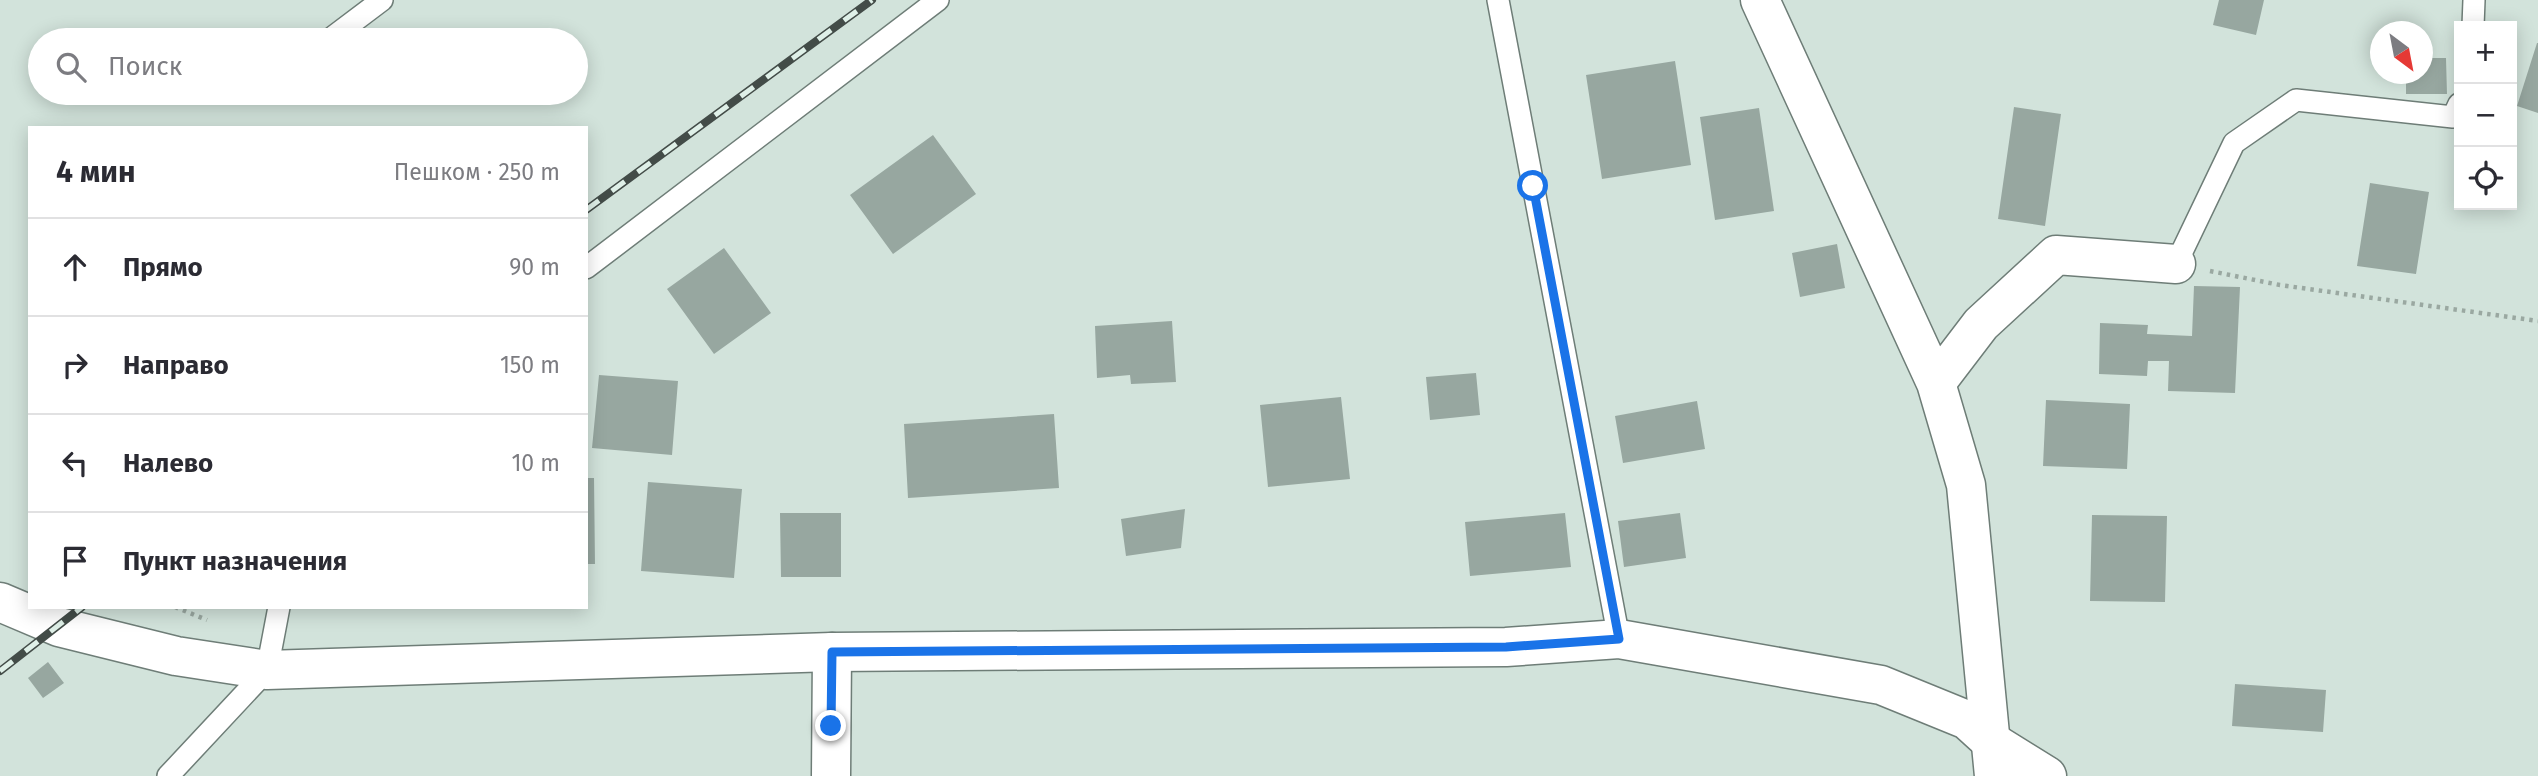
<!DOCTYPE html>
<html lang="ru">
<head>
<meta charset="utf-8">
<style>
  body { margin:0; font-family:"Fira Sans",sans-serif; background:#f7f7f7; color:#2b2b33 }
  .controls { position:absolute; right:21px; top:21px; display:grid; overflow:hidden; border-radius:0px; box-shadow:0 4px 18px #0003 }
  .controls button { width:63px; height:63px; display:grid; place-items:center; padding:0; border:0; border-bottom:2px solid #e1e1e2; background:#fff; color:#2b2b33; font:35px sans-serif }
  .compass { position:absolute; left:2370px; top:21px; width:63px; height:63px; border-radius:50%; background:#fff; box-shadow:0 4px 18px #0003; rotate:148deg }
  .stop { position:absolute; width:21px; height:21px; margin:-16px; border:5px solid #1a73e8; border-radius:50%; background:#fff }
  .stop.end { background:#1a73e8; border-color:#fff; box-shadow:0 2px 7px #0008 }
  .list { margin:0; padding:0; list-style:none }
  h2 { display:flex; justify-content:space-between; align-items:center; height:91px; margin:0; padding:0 28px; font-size:30px }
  h2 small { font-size:23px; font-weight:400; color:#7c7c81 }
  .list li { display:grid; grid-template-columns:46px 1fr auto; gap:21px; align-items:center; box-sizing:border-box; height:98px; padding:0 28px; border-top:2px solid #e1e1e2 }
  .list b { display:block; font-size:26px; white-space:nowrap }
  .list em { font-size:23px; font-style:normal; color:#7c7c81 }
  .icon { flex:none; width:38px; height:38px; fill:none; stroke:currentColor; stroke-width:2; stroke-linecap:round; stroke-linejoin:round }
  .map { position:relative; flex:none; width:2538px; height:776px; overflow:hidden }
  .search { position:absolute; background:#fff; box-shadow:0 4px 18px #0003; left:28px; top:28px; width:560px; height:77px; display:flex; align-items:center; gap:18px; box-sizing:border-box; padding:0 24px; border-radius:38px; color:#7c7c81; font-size:26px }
  .panel { position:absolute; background:#fff; box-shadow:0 4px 18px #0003; left:28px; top:126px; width:560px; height:483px; border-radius:0px }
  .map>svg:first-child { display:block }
</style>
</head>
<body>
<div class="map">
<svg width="2538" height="776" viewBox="0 0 2538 776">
  <rect width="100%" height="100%" fill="#d2e3db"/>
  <path fill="#97a7a0" d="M2219,0h45l-8,35 -43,-10z
    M2537,43h1v70l-21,-7z
    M2422,58h24l1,36h-41v-20h16z
    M1675,61l16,104 -89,14 -16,-104z
    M2014,107l47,7 -16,112 -47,-7z
    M1759,108l15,103 -59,9 -15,-103z
    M933,135l43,59 -83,60 -43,-59z
    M2370,183l59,9 -13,82 -59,-8z
    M1837,244l8,44 -45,9 -8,-44z
    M724,248l47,65 -57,41 -47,-65z
    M2194,286l46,1 -5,106 -67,-2 1,-30h-21l-1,15 -48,-2 1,-51 48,2 -1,9 45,2z
    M1172,321l4,61 -45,2 -1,-9 -33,3 -2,-52z
    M1476,373l4,42 -50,5 -4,-43z
    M599,375l79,6 -6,74 -80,-7z
    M1341,397l9,82 -82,8 -8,-82z
    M2046,400l84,4 -3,65 -84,-3z
    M1697,401l8,48 -82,14 -8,-47z
    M1054,414l5,74 -151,10 -4,-74z
    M586,478h8l1,86h-9z
    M648,482l94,7 -8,89 -93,-7z
    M1185,509l-4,39 -55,8 -5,-37z
    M780,513h61v64h-60z
    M1565,513l6,54 -101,9 -5,-54z
    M1680,513l6,45 -62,9 -6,-46z
    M2092,515l75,1 -2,86 -75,-1z
    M48,662l16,21 -21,15 -15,-20z
    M2235,684l91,6 -3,42 -91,-6z"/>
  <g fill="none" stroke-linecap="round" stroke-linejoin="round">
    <defs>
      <path id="lane" d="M1498,0l121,639
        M2473,26l1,-26
        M329,40l53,-40
        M2176,264l58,-121 62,-43 157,17 6,-13
        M586,268l352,-268
        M168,776l99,-106 12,-63"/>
      <path id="street" d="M1760,0l176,383
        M831,776l1,-124
        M1994,776l-28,-291 -30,-102 45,-59 75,-69 120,9"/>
      <path id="secondary" d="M0,602l59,25 117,29 91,14 565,-18 674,-5 113,-8 262,46 86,35 22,20 58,36"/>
    </defs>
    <use href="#lane" stroke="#6e7d77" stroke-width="24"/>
    <use href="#street" stroke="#6e7d77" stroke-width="41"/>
    <use href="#secondary" stroke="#6e7d77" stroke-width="41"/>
    <path stroke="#9aa8a1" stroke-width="4.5" stroke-dasharray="3.5 5" stroke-linecap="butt" d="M2210,271l70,14 258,36
      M175,607l32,13"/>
    <use href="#lane" stroke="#fff" stroke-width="21"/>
    <use href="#street" stroke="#fff" stroke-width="38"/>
    <use href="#secondary" stroke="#fff" stroke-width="38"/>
    <defs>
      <path id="rail" d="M586,210l286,-210
        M0,671l82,-64"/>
    </defs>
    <use href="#rail" stroke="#434c48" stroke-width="8"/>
    <use href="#rail" stroke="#dff0e8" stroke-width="5" stroke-dasharray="16" stroke-linecap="butt"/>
  </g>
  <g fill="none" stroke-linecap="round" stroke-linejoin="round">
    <path stroke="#1a73e8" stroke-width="9" d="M831,726l1,-74 674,-5 113,-8 -86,-453"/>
  </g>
</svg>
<div class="controls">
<button>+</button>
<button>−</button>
<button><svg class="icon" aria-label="locate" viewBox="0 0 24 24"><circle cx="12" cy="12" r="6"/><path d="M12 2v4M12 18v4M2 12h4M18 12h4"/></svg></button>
</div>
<svg class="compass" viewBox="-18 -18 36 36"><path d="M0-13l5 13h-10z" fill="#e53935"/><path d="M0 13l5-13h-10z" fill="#7c7c81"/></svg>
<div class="stop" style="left:1533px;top:186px"></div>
<div class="stop end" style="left:831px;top:726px"></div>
<div class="search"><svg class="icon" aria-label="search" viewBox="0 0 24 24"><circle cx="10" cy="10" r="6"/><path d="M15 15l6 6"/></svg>Поиск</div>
<section class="panel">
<h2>4 мин<small>Пешком · 250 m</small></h2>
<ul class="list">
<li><svg class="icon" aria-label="ahead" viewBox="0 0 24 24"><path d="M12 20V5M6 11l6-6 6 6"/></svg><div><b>Прямо</b></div><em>90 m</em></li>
<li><svg class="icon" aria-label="right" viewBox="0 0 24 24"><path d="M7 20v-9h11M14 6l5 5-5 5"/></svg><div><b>Направо</b></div><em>150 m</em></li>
<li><svg class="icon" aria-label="left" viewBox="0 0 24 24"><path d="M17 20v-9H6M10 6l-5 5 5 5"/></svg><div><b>Налево</b></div><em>10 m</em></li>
<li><svg class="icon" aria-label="arrive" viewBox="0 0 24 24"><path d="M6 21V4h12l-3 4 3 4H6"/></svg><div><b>Пункт назначения</b></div></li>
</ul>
</section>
</div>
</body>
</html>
